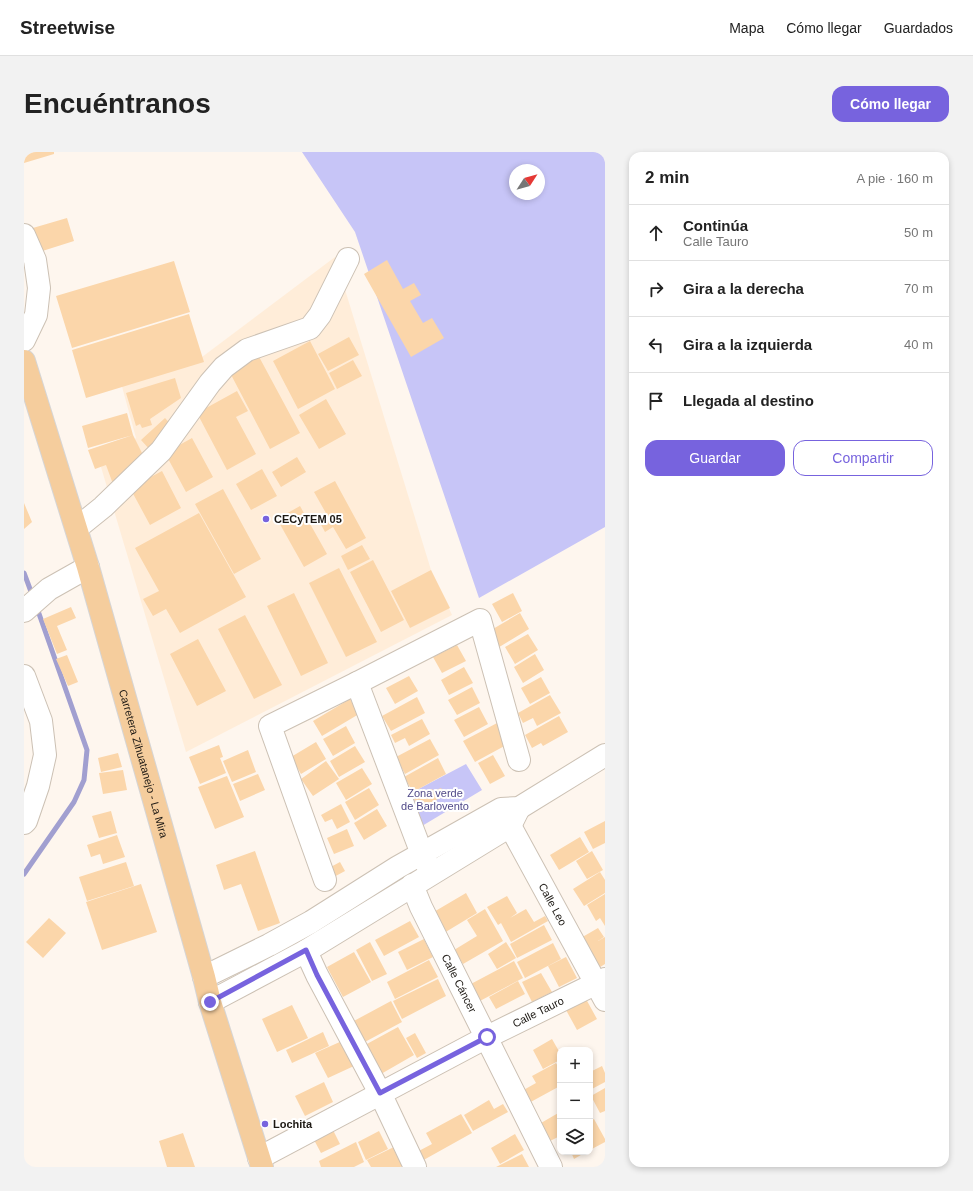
<!DOCTYPE html>
<html lang="es">
<head>
<meta charset="utf-8">
<style>
  body { margin:0; font-family:Helvetica,sans-serif; background:#f2f2f2; color:#222 }
  .controls { position:absolute; right:12px; bottom:12px; display:grid; overflow:hidden; border-radius:8px; box-shadow:0 2px 6px #0003 }
  .controls button { width:36px; height:36px; display:grid; place-items:center; padding:0; border:0; border-bottom:1px solid #e0e0e0; background:#fff; color:#222; font:20px sans-serif }
  .compass { position:absolute; left:485px; top:12px; width:36px; height:36px; border-radius:50%; background:#fff; box-shadow:0 2px 6px #0003; rotate:54deg }
  .stop { position:absolute; width:12px; height:12px; margin:-9px; border:3px solid #7763de; border-radius:50%; background:#fff }
  .stop.end { background:#7763de; border-color:#fff; box-shadow:0 1px 4px #0008 }
  .list { margin:0; padding:0; list-style:none }
  h2 { display:flex; justify-content:space-between; align-items:center; height:52px; margin:0; padding:0 16px; font-size:17px }
  h2 small { font-size:13px; font-weight:400; color:#767676 }
  .list li { display:grid; grid-template-columns:26px 1fr auto; gap:12px; align-items:center; box-sizing:border-box; height:56px; padding:0 16px; border-top:1px solid #e0e0e0 }
  .list b { display:block; font-size:15px; white-space:nowrap }
  .list p { margin:0; font-size:13px; white-space:nowrap; color:#767676 }
  .list em { font-size:13px; font-style:normal; color:#767676 }
  .actions { display:flex; gap:8px; padding:12px 16px }
  .actions a { flex:1; padding:9px 0; border:1px solid #7763de; border-radius:12px; text-align:center; font-size:14px; color:#7763de }
  .actions .main { background:#7763de; color:#fff }
  .icon { flex:none; width:22px; height:22px; fill:none; stroke:currentColor; stroke-width:2; stroke-linecap:round; stroke-linejoin:round }
  .map { position:relative; flex:none; width:581px; height:1015px; overflow:hidden; border-radius:12px }
  header { display:flex; align-items:center; gap:24px; box-sizing:border-box; height:56px; padding:0 20px; background:#fff; border-bottom:1px solid #e0e0e0 }
  header strong { font-size:19px }
  nav { display:flex; gap:22px; margin-inline-start:auto; font-size:14px }
  .intro { display:flex; align-items:center; justify-content:space-between; box-sizing:border-box; height:96px; padding:0 24px }
  h1 { margin:0; font-size:28px }
  .button { padding:10px 18px; border-radius:12px; background:#7763de; color:#fff; font-size:14px; font-weight:700 }
  main { display:flex; gap:24px; padding:0 24px }
  aside { flex:1; background:#fff; border-radius:12px; box-shadow:0 2px 6px #0003 }
  .map>svg:first-child { display:block }
</style>
</head>
<body>
<header>
<strong>Streetwise</strong>
<nav><a>Mapa</a><a>Cómo llegar</a><a>Guardados</a></nav>
</header>
<div class="intro"><h1>Encuéntranos</h1><a class="button">Cómo llegar</a></div>
<main>
<div class="map">
<svg width="581" height="1015" viewBox="0 0 581 1015">
  <rect width="100%" height="100%" fill="#fef6ee"/>
  <path fill="#ffedd9" d="M311,105l96,313 21,45 -266,137 -85,-285 35,-29 -15,-55 81,-26z"/>
  <path fill="#c7c5f7" fill-rule="evenodd" d="M278,0h303v375l-126,71 -124,-366zM491,18h24v24h-24z
    M442,612l16,26 -60,36 -13,-32z"/>
  <g fill="none" stroke-linecap="round" stroke-linejoin="round">
    <path stroke="#a19fd0" stroke-width="5" d="M0,421l9,24
      M0,722l50,-72 10,-22 3,-30 -50,-142"/>
  </g>
  <path fill="#fbd6aa" d="M0,0h30v2l-30,9z
    M43,66l7,23 -41,13 -7,-24z
    M363,108l16,29 11,-6 7,12 -11,6 13,22 9,-5 12,20 -33,19 -47,-83z
    M150,109l16,51 -118,36 -16,-52z
    M165,162l15,48 -118,36 -14,-48z
    M325,185l10,18 -31,16 -10,-17z
    M286,189l25,48 -37,20 -25,-48z
    M233,201l43,80 -30,16 -42,-80z
    M329,208l9,16 -25,13 -8,-16z
    M151,226l6,20 -31,21 2,6 -10,3 -2,-4 -4,2 -10,-33z
    M213,239l11,20 -12,6 20,37 -29,16 -30,-57z
    M302,247l20,35 -27,15 -20,-34z
    M103,261l6,22 -45,13 -6,-22z
    M141,266l10,11 -24,22 -10,-11z
    M109,283l11,22 -31,27 -7,-19 -11,4 -7,-19z
    M168,286l21,39 -27,15 -21,-39z
    M273,305l9,15 -25,15 -9,-15z
    M238,317l15,27 -26,14 -15,-26z
    M138,319l19,37 -31,17 -20,-37z
    M311,329l31,57 -20,11 -13,-22 -8,5 -7,-13 9,-4 -13,-23z
    M199,337l38,70 -27,15 -39,-70z
    M0,351l8,19 -8,7z
    M276,354l27,48 -23,13 -27,-48z
    M175,361l47,84 -66,36 -14,-24 -13,7 -10,-17 16,-8 -24,-43z
    M338,393l8,14 -22,11 -7,-14z
    M349,408l31,60 -23,12 -31,-60z
    M315,416l38,74 -31,15 -37,-74z
    M407,418l19,38 -40,20 -19,-37z
    M270,441l34,70 -27,13 -34,-70z
    M489,441l9,18 -20,11 -10,-18z
    M47,455l5,11 -19,8 10,24 -10,4 -14,-35z
    M496,461l9,16 -33,20 -10,-16z
    M221,463l37,70 -28,14 -36,-70z
    M504,482l10,16 -23,14 -10,-17z
    M174,487l28,52 -29,15 -27,-52z
    M433,493l9,16 -24,12 -9,-16z
    M511,502l9,16 -21,13 -9,-16z
    M43,503l11,27 -10,4 -12,-27z
    M440,515l9,16 -24,12 -8,-15z
    M385,524l9,15 -23,13 -9,-16z
    M517,525l9,16 -20,11 -9,-16z
    M448,535l8,16 -23,12 -9,-15z
    M526,543l11,18 -24,13 -4,-8 -10,5 -5,-10z
    M393,545l8,16 -34,18 -9,-15z
    M326,547l9,15 -37,22 -9,-15z
    M455,555l9,17 -24,13 -10,-17z
    M535,564l9,16 -25,14 -2,-3 -9,5 -7,-13z
    M398,567l8,15 -21,12 -4,-8 -10,5 -4,-8z
    M475,570l11,21 -35,19 -12,-21z
    M322,574l9,17 -22,13 -10,-17z
    M406,587l9,16 -34,19 -9,-17z
    M292,590l10,17 -25,15 -10,-17z
    M195,593l4,12 -3,1 6,15 -26,11 -11,-27z
    M331,594l10,16 -26,15 -9,-16z
    M224,598l8,22 -24,10 -9,-21z
    M94,601l4,14 -21,5 -3,-14z
    M469,603l12,21 -15,8 -12,-21z
    M414,606l8,16 -33,18 -9,-15z
    M302,609l13,18 -26,17 -12,-17z
    M338,616l10,16 -26,16 -10,-17z
    M99,618l4,20 -24,4 -4,-21z
    M234,622l7,16 -25,11 -7,-17z
    M203,624l17,41 -29,12 -17,-42z
    M345,636l10,17 -24,15 -10,-18z
    M417,636l5,7 -10,5 2,3 -17,9 -7,-13 18,-10 2,2z
    M317,652l9,18 -13,7 -5,-10 -7,3 -4,-7z
    M353,657l10,17 -23,14 -10,-17z
    M87,659l6,22 -18,5 -7,-22z
    M581,669v22l-12,6 -9,-17z
    M323,677l7,17 -20,8 -7,-16z
    M93,683l8,22 -22,7 -3,-10 -9,3 -4,-12z
    M556,685l9,15 -30,18 -9,-15z
    M231,699l25,72 -22,8 -17,-47 -17,6 -8,-25z
    M568,699l11,19 -16,9 -11,-18z
    M102,710l8,24 -47,15 -8,-24z
    M316,710l5,9 -13,7 -5,-9z
    M576,720l5,8v13l-21,13 -11,-17z
    M117,732l16,48 -55,18 -16,-48z
    M442,741l11,20 -33,20 -12,-20z
    M581,742v32l-5,-8 -4,3 -9,-16z
    M483,744l10,17 -7,5 16,-9 8,13 11,-6 3,5 -37,21 -10,-19 -3,2 -11,-18z
    M461,757l18,32 -40,23 -9,-14 23,-14 -10,-16z
    M25,766l17,15 -23,25 -17,-16z
    M386,769l9,16 -35,19 -9,-16z
    M520,773l8,15 -35,18 -7,-14z
    M574,776l6,9 -6,4 7,-4v27l-8,5 -18,-30z
    M400,787l9,18 -26,13 -9,-18z
    M346,790l17,32 -15,7 -16,-31z
    M482,790l10,16 -19,11 -9,-15z
    M529,791l8,16 -36,19 -8,-16z
    M330,800l17,30 -28,15 -16,-30z
    M542,805l11,21 -18,9 -11,-21z
    M405,808l9,17 -43,22 -8,-17z
    M490,809l9,17 -45,24 -9,-17z
    M517,821l11,19 -20,10 -10,-20z
    M414,827l8,17 -44,23 -9,-18z
    M494,829l7,13 -29,15 -7,-12z
    M562,847l11,20 -20,11 -11,-20z
    M367,849l11,21 -39,21 -11,-21z
    M268,853l16,33 -31,14 -15,-33z
    M374,875l16,28 -33,19 -16,-29z
    M299,880l6,14 -37,17 -6,-13z
    M391,881l11,20 -9,5 -11,-20z
    M528,887l8,14v7l-17,9 -10,-19z
    M318,889l12,25 -26,12 -13,-25z
    M532,911l4,7v16l-33,18 -7,-12 16,-9 -4,-7z
    M578,914l3,7v9l-15,8v-18z
    M300,930l9,20 -28,14 -10,-20z
    M581,936v23l-5,2 -9,-17z
    M465,948l5,9 9,-5 5,8 -35,19 -9,-16z
    M536,960v24l-10,5 -9,-18z
    M437,962l11,19 -52,29 -5,-9 17,-9 -6,-11z
    M570,967l11,20v3l-15,8v-29z
    M308,976l8,16 -19,9 -8,-15z
    M355,979l9,18 -22,11 -8,-18z
    M159,981l12,34h-28l-8,-26z
    M491,982l9,16 -24,14 -9,-16z
    M332,990l8,20 -10,5h-33l-2,-6z
    M370,995l9,19 -3,1h-29l-4,-7z
    M547,1000h15l-12,7z
    M498,1002l7,13h-33z"/>
  <g fill="none" stroke-linecap="round" stroke-linejoin="round">
    <defs>
      <g id="minor">
        <path d="M0,83l11,25 4,28 -3,27 -12,25"/>
        <path d="M53,376l26,-21 58,-56 49,-68 14,-16 23,-17 63,-22 10,-13 28,-56"/>
        <path d="M0,459l25,-22 39,-22"/>
        <path d="M0,524l17,45 4,34 -7,31 -12,35 -2,2"/>
        <path d="M333,531l65,171 6,13"/>
        <path id="s1" d="M479,661l102,187"/>
        <path d="M301,728l-55,-154 87,-43 123,-63 39,140"/>
        <path id="s2" d="M388,733l9,22 130,260"/>
        <path d="M282,799l11,24 63,118 35,74"/>
        <path d="M180,825l65,-32 42,-23 87,-55 103,-58 18,-1 86,-53"/>
        <path d="M186,850l96,-51 204,-125 9,-18"/>
        <path id="s3" d="M235,1006l228,-121 118,-58"/>
      </g>
      <g id="highway">
        <path id="s4" d="M0,209l64,206 116,410 6,25 52,165"/>
      </g>
    </defs>
    <use href="#minor" stroke="#ccc1b4" stroke-width="24"/>
    <use href="#highway" stroke="#d6d5d5" stroke-width="24"/>
    <use href="#minor" stroke="#fff" stroke-width="22"/>
    <use href="#highway" stroke="#f5cd9d" stroke-width="22"/>
  </g>
  <g fill="none" stroke-linecap="round" stroke-linejoin="round">
    <path stroke="#7763de" stroke-width="5" d="M186,850l96,-52 11,25 63,118 107,-56"/>
  </g>
  <g fill="#7763de" stroke="#fff" stroke-width="1.5">
    <circle cx="242" cy="367" r="4"/>
    <circle cx="241" cy="972" r="4"/>
  </g>
  <g text-anchor="middle" stroke-width="4" stroke-linejoin="round" paint-order="stroke">
    <g font-size="11" font-weight="bold" fill="#1c1813" stroke="#fff" text-anchor="start">
      <text x="250" y="371">CECyTEM 05</text>
      <text x="249" y="976">Lochita</text>
    </g>
    <g font-size="11" fill="#1c1813" stroke="#fff">
      <text dy="4" stroke="none"><textPath href="#s4" startOffset="420">Carretera Zihuatanejo - La Mira</textPath></text>
      <text dy="4" stroke="none"><textPath href="#s1" startOffset="104">Calle Leo</textPath></text>
      <text dy="4" stroke="none"><textPath href="#s2" startOffset="109">Calle Cáncer</textPath></text>
      <text dy="4" stroke="none"><textPath href="#s3" startOffset="315">Calle Tauro</textPath></text>
    </g>
    <g font-size="11" fill="#504988" stroke="#fff">
      <text x="411" y="645">Zona verde<tspan x="411" dy="13">de Barlovento</tspan></text>
    </g>
  </g>
</svg>
<div class="controls">
<button>+</button>
<button>−</button>
<button><svg class="icon" aria-label="layers" viewBox="0 0 24 24"><path d="M12 4l9 5-9 5-9-5zM3 14l9 5 9-5"/></svg></button>
</div>
<svg class="compass" viewBox="-18 -18 36 36"><path d="M0-13l5 13h-10z" fill="#e53935"/><path d="M0 13l5-13h-10z" fill="#767676"/></svg>
<div class="stop" style="left:463px;top:885px"></div>
<div class="stop end" style="left:186px;top:850px"></div>
</div>
<aside>
<h2>2 min<small>A pie · 160 m</small></h2>
<ul class="list">
<li><svg class="icon" aria-label="ahead" viewBox="0 0 24 24"><path d="M12 20V5M6 11l6-6 6 6"/></svg><div><b>Continúa</b><p>Calle Tauro</p></div><em>50 m</em></li>
<li><svg class="icon" aria-label="right" viewBox="0 0 24 24"><path d="M7 20v-9h11M14 6l5 5-5 5"/></svg><div><b>Gira a la derecha</b></div><em>70 m</em></li>
<li><svg class="icon" aria-label="left" viewBox="0 0 24 24"><path d="M17 20v-9H6M10 6l-5 5 5 5"/></svg><div><b>Gira a la izquierda</b></div><em>40 m</em></li>
<li><svg class="icon" aria-label="arrive" viewBox="0 0 24 24"><path d="M6 21V4h12l-3 4 3 4H6"/></svg><div><b>Llegada al destino</b></div></li>
</ul>
<div class="actions"><a class="main">Guardar</a><a>Compartir</a></div>
</aside>
</main>
</body>
</html>
